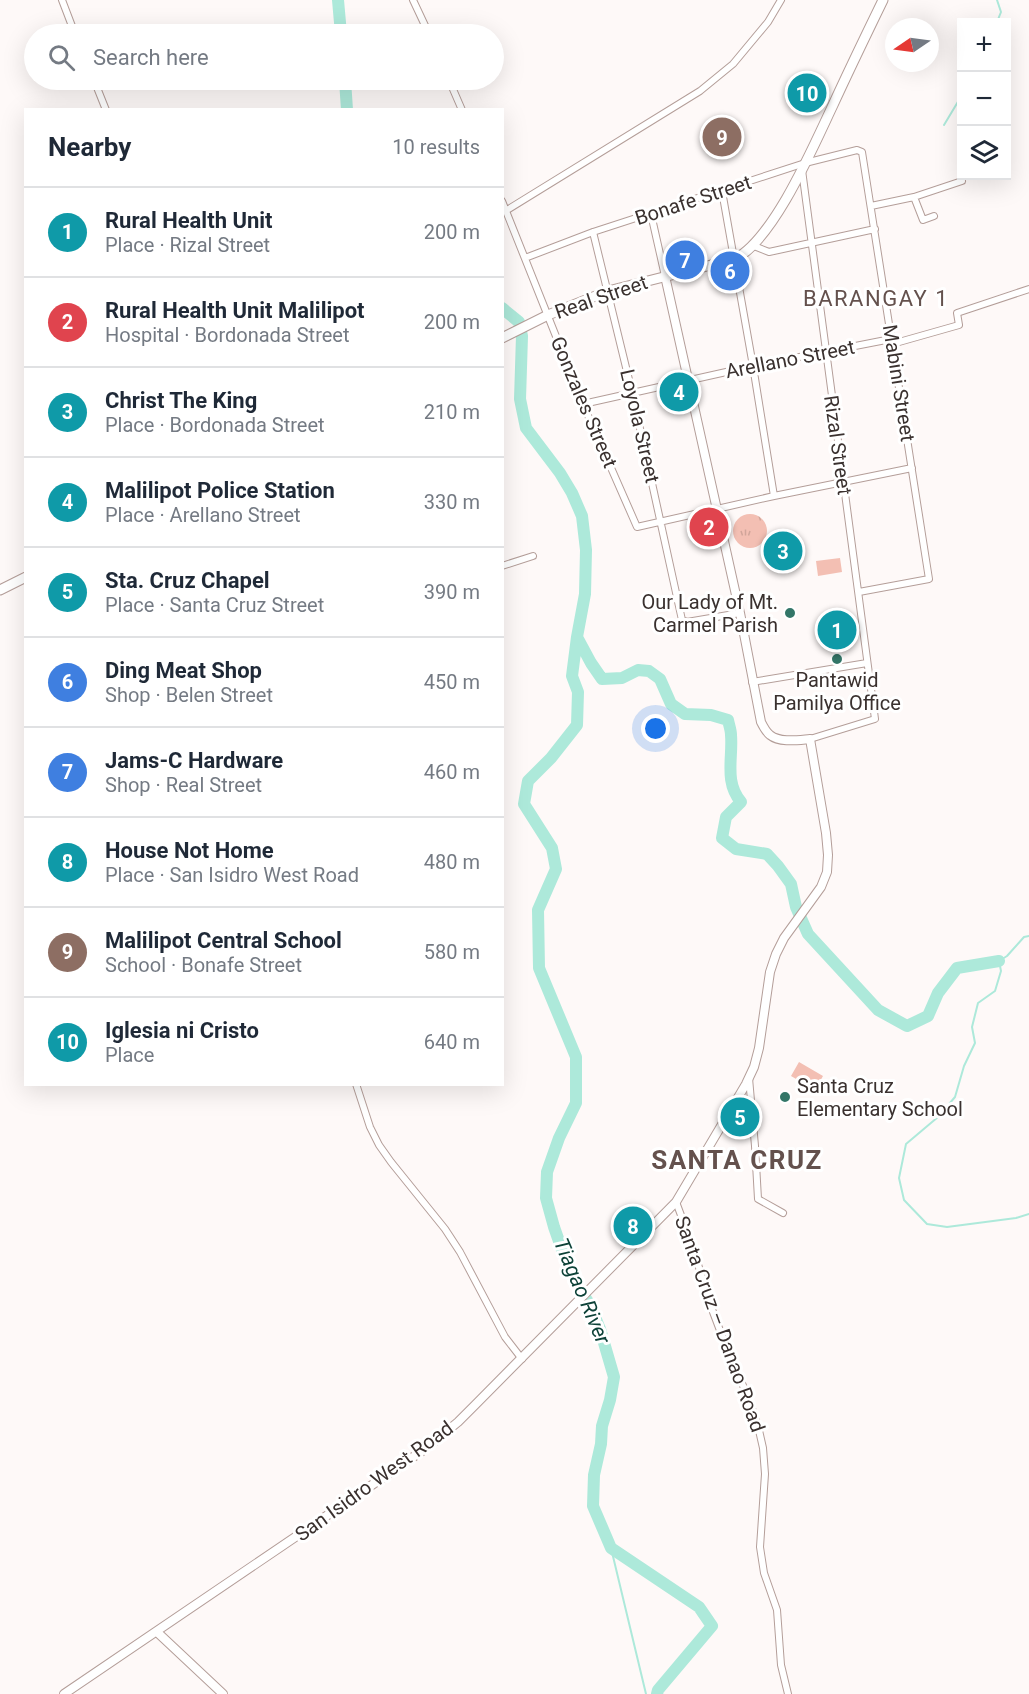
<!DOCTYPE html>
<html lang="en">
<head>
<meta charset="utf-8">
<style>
  body { margin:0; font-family:Roboto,sans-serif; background:#f6f6f7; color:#1f2937 }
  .controls { position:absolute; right:18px; top:18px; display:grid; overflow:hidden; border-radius:0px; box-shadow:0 6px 24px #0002 }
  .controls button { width:54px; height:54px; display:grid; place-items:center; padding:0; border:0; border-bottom:2px solid #e0e1e3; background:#fff; color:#1f2937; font:30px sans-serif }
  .compass { position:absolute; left:885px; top:18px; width:54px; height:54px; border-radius:50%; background:#fff; box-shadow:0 6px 24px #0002; rotate:257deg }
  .you { position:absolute; left:656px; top:729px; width:21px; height:21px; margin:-15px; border:4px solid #fff; border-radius:50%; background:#1a73e8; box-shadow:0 0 0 9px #1a73e833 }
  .badge { display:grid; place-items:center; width:39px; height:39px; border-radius:50%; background:#337668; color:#fff; font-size:20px; font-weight:700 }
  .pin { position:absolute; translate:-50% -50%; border:3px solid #fff; box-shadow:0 2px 6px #0006 }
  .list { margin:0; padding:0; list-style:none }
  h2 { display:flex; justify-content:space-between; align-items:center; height:78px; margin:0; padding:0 24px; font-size:26px }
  h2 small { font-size:20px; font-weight:400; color:#747a83 }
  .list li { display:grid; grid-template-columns:39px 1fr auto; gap:18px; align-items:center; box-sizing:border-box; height:90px; padding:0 24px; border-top:2px solid #e0e1e3 }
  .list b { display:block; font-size:22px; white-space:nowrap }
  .list p { margin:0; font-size:20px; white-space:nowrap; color:#747a83 }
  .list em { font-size:20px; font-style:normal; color:#747a83 }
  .icon { flex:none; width:33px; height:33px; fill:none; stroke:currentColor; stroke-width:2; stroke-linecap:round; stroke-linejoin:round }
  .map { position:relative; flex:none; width:1029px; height:1694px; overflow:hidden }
  .search { position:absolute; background:#fff; box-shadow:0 6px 24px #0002; left:24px; top:24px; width:480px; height:66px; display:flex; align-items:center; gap:15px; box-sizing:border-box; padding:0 21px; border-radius:33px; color:#747a83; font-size:22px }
  .panel { position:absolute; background:#fff; box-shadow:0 6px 24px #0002; left:24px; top:108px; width:480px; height:978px; border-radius:0px }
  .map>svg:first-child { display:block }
</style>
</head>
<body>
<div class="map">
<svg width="1029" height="1694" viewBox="0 0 1029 1694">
  <defs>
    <pattern id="grass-tufts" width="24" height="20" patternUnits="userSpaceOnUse" patternTransform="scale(1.5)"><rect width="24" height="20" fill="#f3bfb3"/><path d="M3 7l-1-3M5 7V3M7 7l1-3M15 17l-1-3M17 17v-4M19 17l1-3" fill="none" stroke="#d1a59a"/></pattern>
  </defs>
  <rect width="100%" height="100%" fill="#fef9f8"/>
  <path fill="url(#grass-tufts)" d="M733 531a17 17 0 1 1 34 0a17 17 0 1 1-34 0Z"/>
  <path fill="#f3bfb3" d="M840,558l2,14 -24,4 -2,-15z
    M799,1062l24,14 -8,14 -24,-14z"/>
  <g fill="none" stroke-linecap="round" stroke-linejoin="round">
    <path stroke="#ade9da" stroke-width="2" d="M997,0l4,12 -4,10
      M944,125l18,-30
      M1029,936l-5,1 -17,19 -8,5 2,10 -6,20 -17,12 -6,24 3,16 -11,23 -9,31 -17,20 -32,27 -7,34 5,22 23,24 20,3 69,-9 13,-4
      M611,1548l35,146"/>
    <path stroke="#ade9da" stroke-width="12" d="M338,0l3,34
      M345,80l2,30
      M502,308l17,14 3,14 -2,63 6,29 34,45 12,20 10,23 4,34 -1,44 -8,43 -5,39 6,16 -1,33 -26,33 -23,23 -4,23 28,44 4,21 -18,41 1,58 37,89v46l-17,35 -12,34 -1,26 8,29 13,37 7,16 16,25 10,24 14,48 -4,23 -8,26 -1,18 -7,31 -1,31 18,42 88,59 13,19 -54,64 -1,4
      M577,637l14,26 11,16 20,-1 16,-8 11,1 11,8 11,25 14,10 26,1 17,5c1,5 3,10 3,15 2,23 -7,47 10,67l-15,15 -4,21 14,11 31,5 11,12 13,18 5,23 12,27 70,76 29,16 21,-10 10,-23 19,-25 42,-7"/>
    <defs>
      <path id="street" d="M62,0l13,34
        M413,0l16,34
        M94,80l12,30
        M449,80l13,30
        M802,170l73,549 -65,20
        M722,191l31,175 21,130
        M914,197l9,23 11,-4
        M502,201l81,203 54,123 137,-31 138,-28
        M871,206l43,-9 48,-16
        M507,210l193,-119 33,-27 35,-42 13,-22
        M651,214l14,62
        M593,232l39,160 50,228 5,2 53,-9
        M754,246l15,6 106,-23
        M525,258l68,-26 212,-69 52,-13 5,2 67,427 -70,13
        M892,344l67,-19 -2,-12 72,-24
        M583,404l170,-38 138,-27
        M502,566l31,-10
        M752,682l115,-19
        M749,1078l6,68 3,53 25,14
        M356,1084l14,43 9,18 12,17 54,67 15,23 45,85 17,22
        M676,1202l14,37 23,73 14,37 21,48 10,29 5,22 2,26 -5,73 4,26 13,37 4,55 7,29"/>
      <path id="secondary" d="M157,1632l66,62
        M64,1694l361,-245 33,-27 17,-17 201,-203 70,-118 8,-17 5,-19 11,-76 6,-18 8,-16 37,-51 6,-15 1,-17 -2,-22 -16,-94c-12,1 -30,4 -40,-4 -4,-3 -7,-9 -9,-13l-21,-109 -75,-337"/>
      <path id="primary" d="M502,338l46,-23 60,-24 127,-32c39,-20 79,-114 98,-154 16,-35 33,-70 50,-105
        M0,590l26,-13"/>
    </defs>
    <use href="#street" stroke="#b49e99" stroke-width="8"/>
    <use href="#secondary" stroke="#b49e99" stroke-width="10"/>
    <use href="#primary" stroke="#b49e99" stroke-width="11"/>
    <use href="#street" stroke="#fff" stroke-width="6"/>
    <use href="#secondary" stroke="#fff" stroke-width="8"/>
    <use href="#primary" stroke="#fff" stroke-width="9"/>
  </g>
  <g fill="#337668" stroke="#fff" stroke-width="2">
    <circle cx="790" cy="613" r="6"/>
    <circle cx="837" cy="659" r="6"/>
    <circle cx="785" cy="1097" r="6"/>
  </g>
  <g text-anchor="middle" stroke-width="6" stroke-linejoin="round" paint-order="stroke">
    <g font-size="20" fill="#3a312f" stroke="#fff">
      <text transform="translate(693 200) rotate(-18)" y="7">Bonafe Street</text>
      <text transform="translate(601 297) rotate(-19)" y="7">Real Street</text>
      <text transform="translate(790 359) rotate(-11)" y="7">Arellano Street</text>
      <text transform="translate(899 383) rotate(81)" y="7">Mabini Street</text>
      <text transform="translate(584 402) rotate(67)" y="7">Gonzales Street</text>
      <text transform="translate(640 426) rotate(77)" y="7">Loyola Street</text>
      <text transform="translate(838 445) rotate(82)" y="7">Rizal Street</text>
      <text transform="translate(720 1324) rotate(70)" y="7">Santa Cruz – Danao Road</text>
      <text transform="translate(374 1481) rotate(-36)" y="7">San Isidro West Road</text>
    </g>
    <g font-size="20" fill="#3a312f" stroke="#fff" text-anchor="end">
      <text x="778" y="609">Our Lady of Mt.<tspan x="778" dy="23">Carmel Parish</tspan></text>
      <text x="837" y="687" text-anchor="middle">Pantawid<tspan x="837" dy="23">Pamilya Office</tspan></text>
      <text x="797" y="1093" text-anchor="start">Santa Cruz<tspan x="797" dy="23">Elementary School</tspan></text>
    </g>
    <g font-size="21" font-style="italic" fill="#0d4238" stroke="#fff">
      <text transform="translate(582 1291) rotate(67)" y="7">Tiagao River</text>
    </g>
    <g font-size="22" letter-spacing="1.5" fill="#64514d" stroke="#fff">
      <text x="876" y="306">BARANGAY 1</text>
    </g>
    <g font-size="26" font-weight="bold" letter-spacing="1.5" fill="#64514d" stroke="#fff">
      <text x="737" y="1169">SANTA CRUZ</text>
    </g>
  </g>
</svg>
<div class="controls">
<button>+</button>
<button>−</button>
<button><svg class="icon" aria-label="layers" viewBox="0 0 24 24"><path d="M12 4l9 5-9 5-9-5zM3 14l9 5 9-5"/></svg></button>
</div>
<svg class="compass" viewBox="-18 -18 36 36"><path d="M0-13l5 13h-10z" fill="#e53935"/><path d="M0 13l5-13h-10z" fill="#747a83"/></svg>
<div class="you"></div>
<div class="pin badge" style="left:837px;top:630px;background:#0f9aa8">1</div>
<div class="pin badge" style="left:709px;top:527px;background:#e0444e">2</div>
<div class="pin badge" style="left:783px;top:551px;background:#0f9aa8">3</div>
<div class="pin badge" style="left:679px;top:392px;background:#0f9aa8">4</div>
<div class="pin badge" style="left:740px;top:1117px;background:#0f9aa8">5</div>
<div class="pin badge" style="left:730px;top:271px;background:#3f7fe0">6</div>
<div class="pin badge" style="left:685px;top:260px;background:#3f7fe0">7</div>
<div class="pin badge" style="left:633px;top:1226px;background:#0f9aa8">8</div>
<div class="pin badge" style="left:722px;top:137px;background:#8d6e63">9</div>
<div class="pin badge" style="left:807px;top:93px;background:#0f9aa8">10</div>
<div class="search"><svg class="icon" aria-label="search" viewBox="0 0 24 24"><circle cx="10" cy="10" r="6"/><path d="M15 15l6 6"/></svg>Search here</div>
<section class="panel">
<h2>Nearby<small>10 results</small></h2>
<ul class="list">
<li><span class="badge" style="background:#0f9aa8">1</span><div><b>Rural Health Unit</b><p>Place · Rizal Street</p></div><em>200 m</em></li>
<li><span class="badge" style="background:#e0444e">2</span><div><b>Rural Health Unit Malilipot</b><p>Hospital · Bordonada Street</p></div><em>200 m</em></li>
<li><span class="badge" style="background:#0f9aa8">3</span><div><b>Christ The King</b><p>Place · Bordonada Street</p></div><em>210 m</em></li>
<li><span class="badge" style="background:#0f9aa8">4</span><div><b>Malilipot Police Station</b><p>Place · Arellano Street</p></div><em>330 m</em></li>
<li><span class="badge" style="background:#0f9aa8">5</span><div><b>Sta. Cruz Chapel</b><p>Place · Santa Cruz Street</p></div><em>390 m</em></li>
<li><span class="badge" style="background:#3f7fe0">6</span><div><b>Ding Meat Shop</b><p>Shop · Belen Street</p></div><em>450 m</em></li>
<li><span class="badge" style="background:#3f7fe0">7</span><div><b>Jams-C Hardware</b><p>Shop · Real Street</p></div><em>460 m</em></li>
<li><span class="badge" style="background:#0f9aa8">8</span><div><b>House Not Home</b><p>Place · San Isidro West Road</p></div><em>480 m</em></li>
<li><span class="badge" style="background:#8d6e63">9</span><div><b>Malilipot Central School</b><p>School · Bonafe Street</p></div><em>580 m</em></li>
<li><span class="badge" style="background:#0f9aa8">10</span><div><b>Iglesia ni Cristo</b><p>Place</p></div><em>640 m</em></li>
</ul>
</section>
</div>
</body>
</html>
